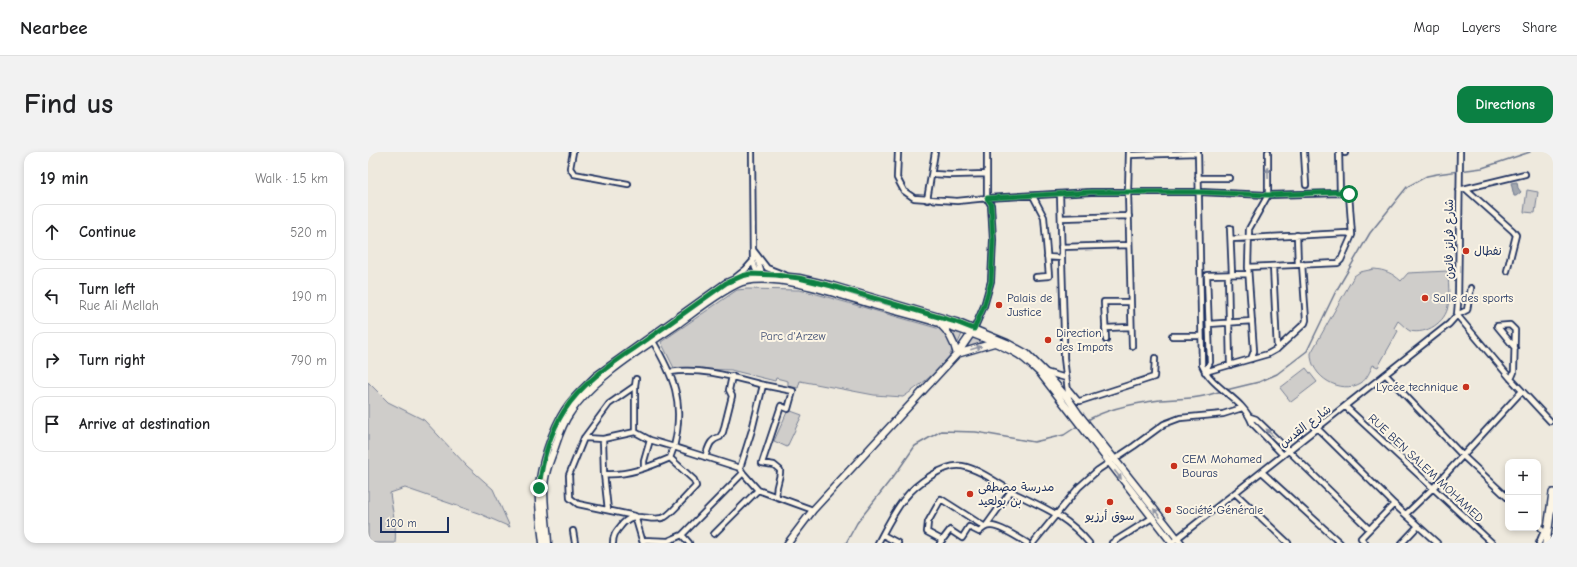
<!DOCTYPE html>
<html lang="en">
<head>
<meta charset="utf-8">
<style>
  body { margin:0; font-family:"Comic Neue","Playpen Sans Arabic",sans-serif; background:#f2f2f2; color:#202124 }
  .controls { position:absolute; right:12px; bottom:12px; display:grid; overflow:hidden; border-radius:8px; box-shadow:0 2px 6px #0003 }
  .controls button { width:36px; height:36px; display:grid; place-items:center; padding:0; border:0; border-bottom:1px solid #e0e0e0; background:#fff; color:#202124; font:20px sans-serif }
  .scale { position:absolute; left:12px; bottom:10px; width:69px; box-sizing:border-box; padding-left:4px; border:2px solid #1b2f5e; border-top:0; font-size:11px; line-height:14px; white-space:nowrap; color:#1b2f5e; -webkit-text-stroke:3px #fcf5e5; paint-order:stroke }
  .stop { position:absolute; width:12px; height:12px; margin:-9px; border:3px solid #0b8043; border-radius:50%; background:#fff }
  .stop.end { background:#0b8043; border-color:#fff; box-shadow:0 1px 4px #0008 }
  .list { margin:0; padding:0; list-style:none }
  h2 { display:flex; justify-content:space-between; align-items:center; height:52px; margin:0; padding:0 16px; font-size:17px }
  h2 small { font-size:13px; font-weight:400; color:#757577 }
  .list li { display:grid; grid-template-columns:26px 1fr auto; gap:12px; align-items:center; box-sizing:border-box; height:56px; margin:0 8px 8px; padding:0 8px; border:1px solid #e0e0e0; border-radius:12px }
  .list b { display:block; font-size:15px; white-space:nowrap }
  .list p { margin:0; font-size:13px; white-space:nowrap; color:#757577 }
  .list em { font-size:13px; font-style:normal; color:#757577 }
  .icon { flex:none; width:22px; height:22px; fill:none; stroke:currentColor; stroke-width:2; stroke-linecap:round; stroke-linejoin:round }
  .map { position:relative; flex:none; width:1185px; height:391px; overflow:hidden; border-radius:12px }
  header { display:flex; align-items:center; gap:24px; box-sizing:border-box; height:56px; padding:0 20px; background:#fff; border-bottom:1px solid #e0e0e0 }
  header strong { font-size:19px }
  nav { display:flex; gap:22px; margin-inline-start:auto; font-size:14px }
  .intro { display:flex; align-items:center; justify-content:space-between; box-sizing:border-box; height:96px; padding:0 24px }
  h1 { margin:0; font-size:28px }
  .button { padding:10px 18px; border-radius:12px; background:#0b8043; color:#fff; font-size:14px; font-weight:700 }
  main { display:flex; gap:24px; padding:0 24px }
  aside { flex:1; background:#fff; border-radius:12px; box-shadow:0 2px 6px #0003 }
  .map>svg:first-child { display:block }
</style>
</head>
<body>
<header>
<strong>Nearbee</strong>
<nav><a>Map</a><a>Layers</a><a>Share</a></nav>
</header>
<div class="intro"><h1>Find us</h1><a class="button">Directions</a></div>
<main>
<aside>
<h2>19 min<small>Walk · 1.5 km</small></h2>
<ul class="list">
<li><svg class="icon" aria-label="ahead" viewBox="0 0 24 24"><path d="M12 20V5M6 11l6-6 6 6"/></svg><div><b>Continue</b></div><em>520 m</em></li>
<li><svg class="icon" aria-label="left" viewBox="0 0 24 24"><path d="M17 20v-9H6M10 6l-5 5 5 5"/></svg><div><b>Turn left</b><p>Rue Ali Mellah</p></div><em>190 m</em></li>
<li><svg class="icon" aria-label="right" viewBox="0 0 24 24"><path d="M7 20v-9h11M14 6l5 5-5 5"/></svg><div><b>Turn right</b></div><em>790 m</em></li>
<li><svg class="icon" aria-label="arrive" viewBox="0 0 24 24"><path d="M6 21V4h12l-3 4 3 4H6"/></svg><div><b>Arrive at destination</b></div></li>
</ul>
</aside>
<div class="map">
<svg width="1185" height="391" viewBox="0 0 1185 391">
  <rect width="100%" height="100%" fill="#eee9dd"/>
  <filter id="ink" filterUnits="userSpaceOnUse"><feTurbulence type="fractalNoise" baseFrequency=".025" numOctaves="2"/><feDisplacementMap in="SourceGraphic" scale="8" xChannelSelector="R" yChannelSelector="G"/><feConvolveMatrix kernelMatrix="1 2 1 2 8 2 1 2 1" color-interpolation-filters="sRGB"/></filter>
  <g filter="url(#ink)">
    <path fill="#cfcdca" stroke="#757e94" d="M1159,38l11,2 -3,21 -11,-1z
      M1006,117c11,1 18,4 27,12l7,-8 40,-2c0,11 2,23 0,35 -2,16 -22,29 -38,25 -4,-2 -8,-7 -12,-10l-4,7 4,3 -20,36 -5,-2c-3,6 -6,14 -12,18 -20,12 -51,-6 -50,-30l43,-77 6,-4z
      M379,137l52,1 14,3 127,36c5,5 11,10 12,18 2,14 -38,43 -49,50l-29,-2 -74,-14 -2,7 -10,-2v-5l-12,-3 -1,3 -44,-11 -57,-2 -13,-26 76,-52z
      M582,179l12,3 -5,11z
      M604,185l14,4 -19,7z
      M938,216l11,14 -26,20 -11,-14z
      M0,230l20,20 36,18 43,46 26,23 17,38 -32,-14 -73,-25 -15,5c2,17 7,34 5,50h-27z
      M420,258l14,5 -15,32 -13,-6z"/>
    <path fill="#a2a7af" stroke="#6c778f" d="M1149,30l1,6 3,4 -5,4h-2l-3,-13z"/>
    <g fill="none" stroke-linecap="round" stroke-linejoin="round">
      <path stroke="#6c778f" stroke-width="1.5" d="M858,238l33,-8 18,-8 30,-23 28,-58 35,-60 37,-46 20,-11 10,-2 45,-6 48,-16
        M718,269c21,-13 50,-18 74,-21 13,-1 25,-1 38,-3 8,-1 16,-4 24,-6
        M478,391l11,-20 42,-54 16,-23 26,-15 35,1 58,10 30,-7 15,-10"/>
      <defs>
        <path id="minor" d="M205,0l-3,16 4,6 54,10
          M530,0l-1,26 7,13 10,7 43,3 30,-3 4,7 2,35 -2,41 -7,25 -10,23
          M619,0v46l104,-6h108l69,3 72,-2 9,1 3,41 -11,25 -3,3 -90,4
          M761,0l-1,40 4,154
          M830,0l4,213c10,24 41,33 50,58l31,32
          M936,0l2,33
          M971,0l1,41
          M977,0v1
          M761,3l69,-2
          M564,22l19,1 36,-1
          M830,26h31
          M1098,37l47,42 3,4 -9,36
          M1091,38l66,-16
          M692,42l4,137v27l5,42
          M665,44l11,21 5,59 -13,1
          M559,48l8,-48
          M693,66l68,-2
          M862,76l2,46
          M929,83l1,30
          M863,87l116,-6 5,2
          M693,95l68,-2
          M386,99l13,17 18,7
          M679,105l15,1
          M389,106l4,13 -2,3
          M385,109l2,7 4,8
          M905,114l4,83
          M860,123l2,90
          M368,125l10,-8 7,-8 -1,-109
          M1103,136l-4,22 -10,5 54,64 39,42
          M841,172l43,-3
          M737,176l26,-1
          M804,184h29
          M283,186c23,39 34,63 23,109l66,21 3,5 15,17 55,20
          M738,188l-2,-38h26
          M883,207l3,-8 -6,-84 1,-38 19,-34v-43
          M302,220c31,-5 63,5 93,13l-11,45 -12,38
          M677,220l21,6
          M837,220l63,-18 9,-5 28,-26 1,-3 -4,-56
          M837,220l5,-10 -3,-87 41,-1
          M1018,223l76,80 46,43
          M1143,227l3,-7 1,-42 -5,-5 -13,1 18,22
          M395,233l30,6 -5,18 -7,-3 -19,57 12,2 6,5c1,10 -6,16 -3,27
          M267,234l-26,18 -25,34 -15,37 1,23 8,6 57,12 8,27
          M700,237l10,12h2l74,-24 1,-19
          M978,255l146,136
          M882,265l6,2 113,110
          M950,277l76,75 43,39
          M216,286l19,1
          M337,305c4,-10 4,-17 15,-20l3,-5 9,-36 -3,-6 3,-14
          M276,316v-7l6,-21
          M894,320l78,71
          M236,322c23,2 45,-7 66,-16
          M867,341l53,50
          M240,358l-4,-36 -1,-35 32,-7
          M1038,362l27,-26 89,-97
          M1170,373l6,6 -5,12
          M205,379l2,12
          M346,382l44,-44
          M515,383l15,8
          M274,388l26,1 14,-6
          M574,388l-15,-8 1,-10 13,-23 44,28 26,-36
          M807,388l274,-216 8,-9 1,-12 2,-151
          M245,391c0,-7 2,-10 7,-16 14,-20 29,-3 45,-10 5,-2 26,-26 31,-31l-2,-6 -24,-22 4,-11 -24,-7 -15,-8v-46l1,-7
          M321,391l-7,-8 61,-62
          M510,391c8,-15 16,-32 27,-45 10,-13 39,-35 57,-32 18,3 38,19 54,28 29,14 52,23 73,49
          M572,391l10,-13 12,8 7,-11 10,5c3,-3 6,-6 11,-6 9,-1 29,12 37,17
          M665,391l46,-56 19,-17 36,-24 30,-22 16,-6 43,-4 19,-6
          M744,391l40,-25
          M997,391l-4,-5 33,-34
          M1034,391l16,-17"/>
        <path id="major" d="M572,172c9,8 14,18 17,30l37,-11
          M175,391c-2,-18 -5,-37 -4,-55 1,-21 14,-60 26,-78 8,-13 20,-23 31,-34l130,-93 16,-7 8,-2h10l39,4 34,8 123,36 51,21 20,11 18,18 24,28 9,13 103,130
          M180,391c-1,-18 -4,-36 -4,-54 0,-13 5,-26 10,-39 4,-12 8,-26 16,-37 23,-35 73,-65 108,-89 15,-11 51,-40 68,-43 37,-7 91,13 128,24 47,13 96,24 140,47 10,5 18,13 26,21l132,170
          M420,391l25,-33 144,-156 16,-23"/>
        <path id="highway" d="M1178,391l7,-50"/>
      </defs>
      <use href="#minor" stroke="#1b2f5e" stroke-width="8"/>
      <use href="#major" stroke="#1b2f5e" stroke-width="9"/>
      <use href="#highway" stroke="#1b2f5e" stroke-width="10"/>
      <use href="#minor" stroke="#fcf5e5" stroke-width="4.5"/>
      <use href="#major" stroke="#fcf5e5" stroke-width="6"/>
      <use href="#highway" stroke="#fcf5e5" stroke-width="7"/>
    </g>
    <defs><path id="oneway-solid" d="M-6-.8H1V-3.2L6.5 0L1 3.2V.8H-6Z"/></defs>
    <g fill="#8c92a2">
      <use href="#oneway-solid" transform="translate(900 21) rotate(-91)"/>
      <use href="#oneway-solid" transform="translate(608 196) rotate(-16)"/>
      <use href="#oneway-solid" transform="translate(902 281) rotate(-134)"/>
      <use href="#oneway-solid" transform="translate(750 323) rotate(52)"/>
      <use href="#oneway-solid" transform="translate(789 361) rotate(-128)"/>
    </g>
  </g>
  <g fill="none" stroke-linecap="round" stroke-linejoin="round" filter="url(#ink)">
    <path stroke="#0b8043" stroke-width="5" d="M171,336c3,-26 11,-55 25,-77 18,-29 50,-49 78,-68 28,-20 56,-40 84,-60l16,-7 8,-2 26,1 23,3 33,8 124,36 18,7 10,-23 7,-24 2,-42 -2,-36 -4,-6 104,-6h108l69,3 72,-3 9,2"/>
  </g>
  <g fill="#c8321e" stroke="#fcf5e5" stroke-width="1.5">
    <circle cx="1098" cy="99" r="4"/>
    <circle cx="1057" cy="146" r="4"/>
    <circle cx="631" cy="153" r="4"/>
    <circle cx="680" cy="188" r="4"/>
    <circle cx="1098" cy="235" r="4"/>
    <circle cx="806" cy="314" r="4"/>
    <circle cx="602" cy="342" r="4"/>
    <circle cx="742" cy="350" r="4"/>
    <circle cx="800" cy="358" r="4"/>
  </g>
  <g text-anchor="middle" stroke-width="4" stroke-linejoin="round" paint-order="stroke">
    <g font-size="12" fill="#1b2f5e" stroke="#fcf5e5">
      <text transform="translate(1081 87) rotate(-90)" y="4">شارع فرانز فانون</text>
      <text transform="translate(937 274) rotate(-37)" y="4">شارع القدس</text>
      <text transform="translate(1058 316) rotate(43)" y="4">RUE BEN SALEM MOHAMED</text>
    </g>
    <g font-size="12" fill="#1b2f5e" stroke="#fcf5e5" text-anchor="start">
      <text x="1106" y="103">نفطال</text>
      <text x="639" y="150">Palais de<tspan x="639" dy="14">Justice</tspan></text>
      <text x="1065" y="150">Salle des sports</text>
      <text x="688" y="185">Direction<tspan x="688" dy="14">des Impots</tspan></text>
      <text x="1090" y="239" text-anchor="end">Lycée technique</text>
      <text x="814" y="311">CEM Mohamed<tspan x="814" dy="14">Bouras</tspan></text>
      <text x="610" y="339">مدرسة مصطفى<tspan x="610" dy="14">بن بولعيد</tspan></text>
      <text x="808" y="362">Société Générale</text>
      <text x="742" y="368" text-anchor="middle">سوق أرزيو</text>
    </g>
    <g font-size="12" fill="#485679" stroke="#fcf5e5">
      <text x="425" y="188">Parc d'Arzew</text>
    </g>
  </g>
</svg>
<div class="controls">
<button>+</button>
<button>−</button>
</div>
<div class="scale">100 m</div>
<div class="stop" style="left:981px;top:42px"></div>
<div class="stop end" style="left:171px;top:336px"></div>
</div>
</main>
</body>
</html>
